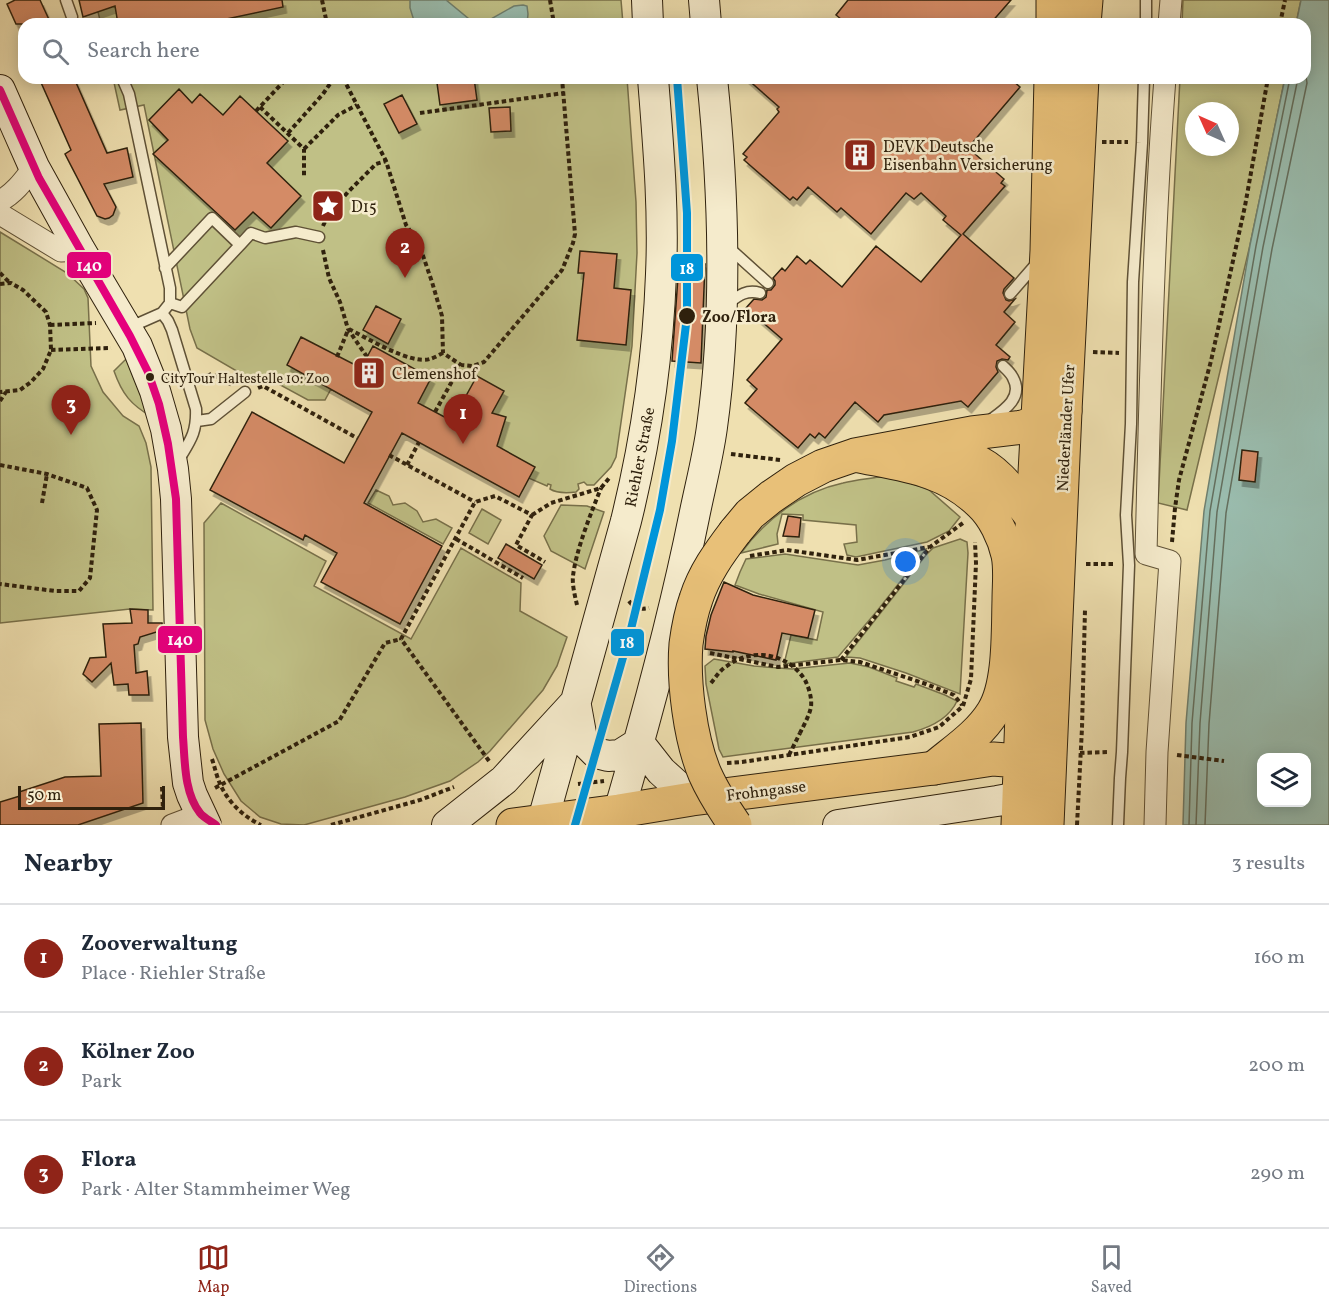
<!DOCTYPE html>
<html lang="en">
<head>
<meta charset="utf-8">
<style>
  body { margin:0; font-family:Vollkorn,serif; background:#f6f6f7; color:#1f2937 }
  .controls { position:absolute; right:18px; bottom:18px; display:grid; overflow:hidden; border-radius:12px; box-shadow:0 3px 15px #0003 }
  .controls button { width:54px; height:54px; display:grid; place-items:center; padding:0; border:0; border-bottom:2px solid #e0e1e3; background:#fff; color:#1f2937; font:30px sans-serif }
  .compass { position:absolute; left:1185px; top:102px; width:54px; height:54px; border-radius:50%; background:#fff; box-shadow:0 3px 15px #0003; rotate:315deg }
  .scale { position:absolute; left:18px; bottom:15px; width:147px; box-sizing:border-box; padding-left:6px; border:3px solid #2f210d; border-top:0; font-size:16px; line-height:21px; white-space:nowrap; color:#2f210d; -webkit-text-stroke:4px #f5ebcc; paint-order:stroke }
  .you { position:absolute; left:906px; top:562px; width:21px; height:21px; margin:-15px; border:4px solid #fff; border-radius:50%; background:#1a73e8; box-shadow:0 0 0 9px #1a73e833 }
  .badge { display:grid; place-items:center; width:39px; height:39px; border-radius:50%; background:#8f2418; color:#fff; font-size:20px; font-weight:700 }
  .pin { position:absolute; translate:-50% -50px; filter:drop-shadow(0 2px 3px #0008) }
  .pin::after { content:''; position:absolute; top:32px; width:21px; height:18px; background:inherit; clip-path:polygon(0 0,100% 0,50% 100%) }
  .list { margin:0; padding:0; list-style:none }
  h2 { display:flex; justify-content:space-between; align-items:center; height:78px; margin:0; padding:0 24px; font-size:26px }
  h2 small { font-size:20px; font-weight:400; color:#747a83 }
  .list li { display:grid; grid-template-columns:39px 1fr auto; gap:18px; align-items:center; box-sizing:border-box; height:108px; padding:0 24px; border-top:2px solid #e0e1e3 }
  .list b { display:block; font-size:22px; white-space:nowrap }
  .list p { margin:0; font-size:20px; white-space:nowrap; color:#747a83 }
  .list em { font-size:20px; font-style:normal; color:#747a83 }
  .icon { flex:none; width:33px; height:33px; fill:none; stroke:currentColor; stroke-width:2; stroke-linecap:round; stroke-linejoin:round }
  .map { position:relative; flex:none; width:1329px; height:825px; overflow:hidden }
  .search { position:absolute; background:#fff; box-shadow:0 3px 15px #0003; left:18px; right:18px; top:18px; height:66px; display:flex; align-items:center; gap:15px; box-sizing:border-box; padding:0 21px; border-radius:18px; color:#747a83; font-size:22px }
  .sheet { height:402px; background:#fff }
  nav { display:flex; justify-content:space-around; align-items:center; box-sizing:border-box; height:84px; border-top:2px solid #e0e1e3; background:#fff; font-size:16px; color:#747a83 }
  nav a { display:grid; justify-items:center; gap:3px }
  nav .on { color:#8f2418 }
  .map>svg:first-child { display:block }
</style>
</head>
<body>
<div class="map">
<svg width="1329" height="825" viewBox="0 0 1329 825">
  <defs>
    <filter id="shadow"><feDropShadow dx="3.5" dy="6" stdDeviation="0" flood-color="#0004"/></filter>
  </defs>
  <rect width="100%" height="100%" fill="#efe0b0"/>
  <filter id="stains"><feTurbulence type="fractalNoise" baseFrequency=".00333" numOctaves="4"/><feColorMatrix values="0 0 0 0 .2 0 0 0 0 .09 0 0 0 0 .02 0 0 0 .5 -.17"/></filter>
  <radialGradient id="worn" r=".72"><stop offset=".6" stop-color="#630" stop-opacity="0"/><stop offset="1" stop-color="#630" stop-opacity=".3"/></radialGradient>
  <path fill="#c0c086" stroke="#78704a" stroke-width="1.5" fill-rule="evenodd" d="M95,0h526l2,24h-522z
    M1183,0h118l-5,24h-114z
    M113,78h514l9,124 1,51 -5,93 -16,111 -5,10 -17,18h-7l-3,-3 -6,2 1,5 -3,3c-8,1 -18,2 -26,-3l1,-4 -3,-1 -1,2 -193,-84 -23,-13 -6,11h-17l-44,-24 -12,4 -55,-32 -7,-19 -46,-224 -24,5z
    M1180,78h105l-35,167 -63,265 -29,-7zM1194,111h36v36h-36z
    M0,232l67,41 17,16 4,9 3,68 12,26 20,24 16,10 7,17 5,24 2,143 -23,-1 -130,14z
    M129,358l23,59c-21,-12 -30,-23 -38,-46l11,-11z
    M879,477l18,1 32,12 31,27 -11,14 -22,11 -71,15 -9,-2 -3,-11 13,-2 -1,-17 -53,-5v-5l-21,-1 -5,20 1,10 -37,9c25,-34 60,-61 102,-70 12,-3 24,-4 36,-6z
    M376,490l13,6 4,9 12,-2 12,8 6,11 13,-3 16,9 -9,16 -75,-41z
    M221,503l105,58 -12,25 97,53 50,-91 60,35 -1,28 47,26 -10,29 -14,24 -53,61 -12,11 -28,19 -45,16 -101,28 -23,-1 -21,-7 -19,-16 -17,-27 -11,-25 -8,-29 -1,-197z
    M561,505l26,1 17,6 -19,57 -34,-18 -7,-15z
    M482,509l19,11 -13,24 -19,-11z
    M960,539l7,3 1,11 -8,141 -54,-21 -46,-15 -14,-1 80,-102 7,-7z
    M926,549l-49,62 -39,46 -54,7 7,-29 26,5 6,-28 -64,-18 -24,-9 5,-13 6,-13 39,-5 73,11 27,-5z
    M714,659l40,7 38,3 58,-6 19,4 28,11 -1,3 18,6 2,-3 29,11 12,6c-8,18 -26,26 -44,31l-190,25 -4,-8 -13,-65 -1,-18z"/>
  <path fill="#9abdaf" stroke="#6f7f6e" stroke-width="1.5" fill-rule="evenodd" d="M410,0h36l28,23 6,1h-65l-5,-16z
    M1301,0h28v825h-146l3,-102 18,-212 46,-266 35,-167h20v-54h-9zM1262,758h44v44h-44z
    M523,5l4,1 1,8 -1,10h-45l32,-18z"/>
  <g fill="none" stroke-linecap="round" stroke-linejoin="round">
    <path stroke="#646f5e" stroke-width="1.5" d="M1189,825l3,-102 18,-212 46,-265 34,-168
      M1196,825l4,-102 17,-211 46,-265 35,-169
      M1205,825l4,-101 17,-211 46,-264 35,-166 -2,-13"/>
  </g>
  <path fill="#d48b66" stroke="#2f210d" stroke-width="1.5" filter="url(#shadow)" d="M15,0h25l11,24h-35l-9,-20z
    M79,0h203l1,7 -80,17h-85l-3,-18 -32,11z
    M848,0h163l-21,24h-143l-11,-9z
    M39,78h35l33,75 20,-5 6,29 -29,7 12,23 -3,8 -4,3 -4,1 -8,-3 -32,-62 6,-4z
    M474,78l3,22 -37,5 -3,-22z
    M746,78h264l10,9 -52,61 36,31 -3,4 4,3 -42,48 51,44 -10,11 -1,4 3,7 3,1 6,-2 -11,13 11,10 -19,23 14,12 -2,3 -6,-1 -5,2 -1,6 2,5 -30,35 -7,-6 -77,14 -6,7 -23,-20 -30,36 -6,-5 -4,5 -5,-4 -12,14 -53,-45 12,-14 -10,-9 35,-41 -36,-31 8,-9 8,1 4,-3 1,-7h4l4,-5v-4l-2,-3 9,-10 3,3 12,-15 9,8 4,-4 32,27 34,-41 45,36 40,-47 -18,-15 3,-4 -25,-23 -7,6 -8,-6 -35,41 -30,-26 -4,4 -29,-25 -11,13 -4,-3 -3,3 -46,-40 3,-3 -4,-3 36,-42 -2,-3 2,-2z
    M179,89l13,14 8,-9 23,21 17,-19 48,45 -21,22 34,33 -30,32 -18,-16 -18,18 -82,-76 15,-14 -19,-20z
    M402,95l15,29 -18,9 -15,-29z
    M510,107l1,24 -20,1 -2,-24z
    M580,251l37,3 -3,34 17,2 -5,55 -49,-5 7,-67h-6z
    M692,258l7,2 6,4 -4,99 -29,-2 7,-98 6,-3z
    M376,306l25,13 -13,25 -25,-14z
    M301,337l60,31 12,-22 58,32 -13,25 34,18 25,-45 27,15 -12,22 14,4 -9,29 38,21 -16,30 -117,-64 -38,70 78,43 -42,78 -79,-42 16,-29 -32,-18 -2,5 -93,-50 42,-78 92,51 28,-51 -85,-47z
    M1242,450l16,2 -3,30 -16,-2z
    M788,516l13,2 -2,19 -16,-1z
    M506,544l36,21 -8,14 -36,-21z
    M724,582l29,13 62,15 -7,28 -26,-5 -6,27 -43,-9v1l-28,-3 1,-13 5,-21z
    M130,609l18,1v13h14l1,7 -23,7 -2,7 -4,1 2,28 11,-2 2,24h-20l-1,-11 -14,1 -3,-22 -19,19 -9,-8 7,-16 16,-1 -3,-33 29,-1z
    M141,723l2,80 -65,22h-78v-23l20,-6 -1,-4 46,-15 36,-1 -2,-52z"/>
  <g fill="none" stroke-linecap="round" stroke-linejoin="round">
    <defs>
      <path id="lane" d="M66,0l6,17
        M1146,24v-24
        M122,78l7,16 41,194v15l-8,10 -34,15
        M728,247l40,36
        M165,268l47,-50 28,27 11,-12 14,5 31,-6 23,5
        M1010,294l27,-31
        M170,303l12,4 58,-62
        M727,304c11,-8 19,-15 33,-11
        M162,313l6,8 4,9 24,79c1,24 -6,32 -18,52
        M197,421l14,-2 34,-27
        M989,421c14,-10 35,-23 24,-43 -2,-5 -7,-9 -10,-12
        M1118,825l2,-47 2,-26 7,-187 -3,-50 5,-91 2,-142 9,-139 2,-65"/>
      <path id="street" d="M1169,24l2,-24
        M0,201c15,-8 24,-21 34,-34
        M0,214l61,37 19,-1
        M172,825l29,-11
        M1155,825l2,-73 13,-191 -24,-7c4,-159 7,-318 19,-476"/>
      <path id="secondary" d="M647,0l1,24
        M704,0l2,24
        M0,90l34,77 46,83 57,96 18,45 11,38 7,40 3,30 7,238 5,46 4,12 14,30
        M576,706l6,33 14,14 12,3 12,-1 19,-12 22,28 31,28
        M543,820l83,-299c20,-81 32,-164 35,-247 3,-66 -3,-131 -8,-196
        M447,825l57,-45 69,-75
        M615,825c30,-102 58,-204 79,-308 6,-30 14,-60 18,-90 16,-115 12,-233 0,-349
        M838,825l159,-24 22,-4 20,-13"/>
      <path id="primary" d="M1053,24v-24
        M1084,24l2,-24
        M513,825l106,-14 73,-12 242,-31 59,-9 27,2 20,11
        M1018,825l4,-112 25,-462 4,-173
        M1047,825l18,-414 17,-333"/>
      <path id="highway" d="M923,445c17,5 34,8 50,15 26,10 43,38 60,58
        M855,455c48,10 89,13 125,48 14,13 24,34 28,52 3,14 1,31 1,45 -1,33 1,85 -16,112 -14,23 -39,39 -59,56
        M735,532l15,-18 21,-17 25,-17 27,-14 32,-11 117,-22 51,-6 42,-16"/>
    </defs>
    <use href="#lane" stroke="#5f5136" stroke-width="13"/>
    <use href="#street" stroke="#5f5136" stroke-width="23"/>
    <use href="#secondary" stroke="#2f210d" stroke-width="32"/>
    <use href="#primary" stroke="#2f210d" stroke-width="35"/>
    <use href="#highway" stroke="#2f210d" stroke-width="35"/>
    <path stroke="#2f210d" stroke-width="4" stroke-dasharray="4.5 3" stroke-linecap="butt" d="M322,0l5,24
      M550,0l4,24
      M1280,24l5,-24
      M343,78l43,83 20,64 13,19 13,38 10,34 1,37 18,12
      M260,107l44,42v29
      M256,111l31,-33
      M420,113l144,-20
      M288,133l35,-39 11,-16
      M1102,142h26
      M304,149l34,-34 19,-10
      M323,226l6,-13 19,-21 28,-28 10,-3
      M323,250l6,28 11,24 8,27 19,28
      M0,273l10,10
      M0,284l11,-1 12,7 23,22 4,13 1,25 -8,19 -12,13 -11,8 -20,2
      M50,325l46,-2
      M349,329c18,9 62,36 81,30 4,-1 9,-4 13,-6
      M51,350l60,-2
      M1093,352l26,1
      M337,357l11,-27
      M200,378l12,-4 20,11
      M258,388l5,-2 94,52
      M0,401l6,-9
      M435,412l26,-47 12,1 11,-4 78,-92 11,-27 2,-9 -13,-156
      M731,454l49,6
      M389,455l86,47
      M0,465l47,9 40,14 10,22 -7,68 -11,13h-24l-55,-7
      M407,465l12,-23
      M42,503l5,-29
      M532,515l19,-12 50,-15 9,-11
      M456,539l67,39
      M1172,542l3,-34 4,-28 32,-119 34,-155 23,-128
      M750,556l37,-6 70,10 72,-13
      M1086,564h29
      M629,601c5,7 11,9 20,7
      M577,605c-2,-9 -5,-20 -4,-29 3,-26 18,-63 28,-88
      M710,653l68,14 63,-7 19,2 66,22 28,11 8,10
      M841,660l89,-113 33,-24
      M1080,753l29,-1
      M789,755l11,-22
      M1177,755l47,6
      M212,759c3,9 5,19 9,27 8,17 23,31 40,39
      M489,761l-88,-122 74,-137 20,-6 37,19 -16,30 29,17
      M727,763l15,-1 168,-25 29,-10 24,-21 8,-27 5,-116 -1,-21
      M578,784l26,-3
      M162,787l1,23
      M215,788l124,-67 46,-78 16,-4
      M331,825l89,-25 34,-13
      M1077,825l5,-97 3,-118"/>
    <use href="#lane" stroke="#f5ebcc" stroke-width="10"/>
    <use href="#street" stroke="#f5ebcc" stroke-width="21"/>
    <use href="#secondary" stroke="#f5ebcc" stroke-width="30"/>
    <use href="#primary" stroke="#e8c078" stroke-width="33"/>
    <use href="#highway" stroke="#e8c078" stroke-width="33"/>
    <defs>
      <path id="highway-bridge" d="M735,532c-16,21 -31,42 -39,67 -5,14 -8,30 -10,45 -3,37 4,95 19,130 8,18 19,35 30,51"/>
    </defs>
    <use href="#highway-bridge" stroke="#2f210d" stroke-width="35" stroke-linecap="butt"/>
    <path stroke="#2f210d" stroke-width="4" stroke-dasharray="4.5 3" stroke-linecap="butt" d="M711,683c5,-6 9,-13 16,-17 25,-19 61,-13 78,14 4,8 7,18 6,27 -2,9 -7,18 -11,26"/>
    <use href="#highway-bridge" stroke="#e8c078" stroke-width="33"/>
    <defs>
      <path id="bus-1" d="M0,90l39,88 91,158 18,36 11,32 9,40 8,55 7,238c2,24 1,56 17,76 4,5 11,8 16,12"/>
    </defs>
    <use href="#bus-1" stroke="#f5ebcc" stroke-width="12"/>
    <use href="#bus-1" stroke="#e5007d" stroke-width="8"/>
    <defs>
      <path id="tram-1" d="M575,825l55,-192 30,-123 12,-69 15,-125v-103l-10,-135"/>
    </defs>
    <use href="#tram-1" stroke="#f5ebcc" stroke-width="12"/>
    <use href="#tram-1" stroke="#0095da" stroke-width="8"/>
  </g>
  <defs>
    <symbol id="building-square" viewBox="-11 -11 22 22"><rect x="-9" y="-9" width="18" height="18" rx="4" fill="#8f2418" stroke="#f5ebcc"/><path d="M-4-6H4V6H1V3H-1V6H-4ZM-2.5-4.3h1.7v1.8h-1.7ZM.8-4.3h1.7v1.8H.8ZM-2.5-1h1.7V.8h-1.7ZM.8-1h1.7V.8H.8Z" fill="#fff"/></symbol>
    <symbol id="sight-square" viewBox="-11 -11 22 22"><rect x="-9" y="-9" width="18" height="18" rx="4" fill="#8f2418" stroke="#f5ebcc"/><path d="M0-6L1.8-2.2L6-1.7L2.9 1.2L3.7 5.4L0 3.3L-3.7 5.4L-2.9 1.2L-6-1.7L-1.8-2.2Z" fill="#fff"/></symbol>
  </defs>
  <g fill-rule="evenodd">
    <use href="#building-square" x="841" y="136" width="38" height="38"/>
    <use href="#sight-square" x="309" y="187" width="38" height="38"/>
    <use href="#building-square" x="350" y="354" width="38" height="38"/>
  </g>
  <g fill="#2f210d" stroke="#f5ebcc" stroke-width="2">
    <circle cx="687" cy="316" r="9"/>
    <circle cx="150" cy="377" r="5"/>
  </g>
  <g text-anchor="middle" stroke-width="5" stroke-linejoin="round" paint-order="stroke">
    <g font-size="14" fill="#2f210d" stroke="#f5ebcc" text-anchor="start">
      <text x="161" y="383">CityTour Haltestelle 10: Zoo</text>
    </g>
    <g font-size="16" fill="#2f210d" stroke="#f5ebcc" text-anchor="start">
      <text x="883" y="152">DEVK Deutsche<tspan x="883" dy="18">Eisenbahn Versicherung</tspan></text>
      <text x="351" y="212">D15</text>
      <text x="392" y="379">Clemenshof</text>
    </g>
    <g font-size="16" font-weight="bold" fill="#2f210d" stroke="#f5ebcc" text-anchor="start">
      <text x="702" y="322">Zoo/Flora</text>
    </g>
    <g font-size="16" fill="#2f210d" stroke="#f5ebcc">
      <text transform="translate(1065 428) rotate(-87)" y="6">Niederländer Ufer</text>
      <text transform="translate(639 457) rotate(-79)" y="6">Riehler Straße</text>
      <text transform="translate(766 790) rotate(-7)" y="6">Frohngasse</text>
    </g>
  </g>
  <g stroke="#f5ebcc" stroke-width="2">
    <rect x="66" y="251" width="46" height="28" rx="6" fill="#e5007d"/>
    <rect x="670" y="253" width="34" height="29" rx="6" fill="#0095da"/>
    <rect x="157" y="625" width="46" height="29" rx="6" fill="#e5007d"/>
    <rect x="610" y="628" width="35" height="29" rx="6" fill="#0095da"/>
  </g>
  <g font-size="16" text-anchor="middle" font-weight="bold" fill="#fff">
    <text x="89" y="271">140</text>
    <text x="687" y="274">18</text>
    <text x="180" y="645">140</text>
    <text x="627" y="648">18</text>
  </g>
  <rect width="100%" height="100%" filter="url(#stains)"/>
  <rect width="100%" height="100%" fill="url(#worn)"/>
</svg>
<div class="controls">
<button><svg class="icon" aria-label="layers" viewBox="0 0 24 24"><path d="M12 4l9 5-9 5-9-5zM3 14l9 5 9-5"/></svg></button>
</div>
<svg class="compass" viewBox="-18 -18 36 36"><path d="M0-13l5 13h-10z" fill="#e53935"/><path d="M0 13l5-13h-10z" fill="#747a83"/></svg>
<div class="scale">50 m</div>
<div class="you"></div>
<div class="pin badge" style="left:463px;top:444px">1</div>
<div class="pin badge" style="left:405px;top:278px">2</div>
<div class="pin badge" style="left:71px;top:435px">3</div>
<div class="search"><svg class="icon" aria-label="search" viewBox="0 0 24 24"><circle cx="10" cy="10" r="6"/><path d="M15 15l6 6"/></svg>Search here</div>
</div>
<section class="sheet">
<h2>Nearby<small>3 results</small></h2>
<ul class="list">
<li><span class="badge">1</span><div><b>Zooverwaltung</b><p>Place · Riehler Straße</p></div><em>160 m</em></li>
<li><span class="badge">2</span><div><b>Kölner Zoo</b><p>Park</p></div><em>200 m</em></li>
<li><span class="badge">3</span><div><b>Flora</b><p>Park · Alter Stammheimer Weg</p></div><em>290 m</em></li>
</ul>
</section>
<nav>
<a class="on"><svg class="icon" aria-label="map" viewBox="0 0 24 24"><path d="M3 6l6-2 6 2 6-2v14l-6 2-6-2-6 2zM9 4v14M15 6v14"/></svg>Map</a>
<a><svg class="icon" aria-label="directions" viewBox="0 0 24 24"><path d="M12 3l9 9-9 9-9-9zM9 14v-3h6M13 9l2 2-2 2"/></svg>Directions</a>
<a><svg class="icon" aria-label="saved" viewBox="0 0 24 24"><path d="M7 4h10v16l-5-4-5 4z"/></svg>Saved</a>
</nav>
</body>
</html>
